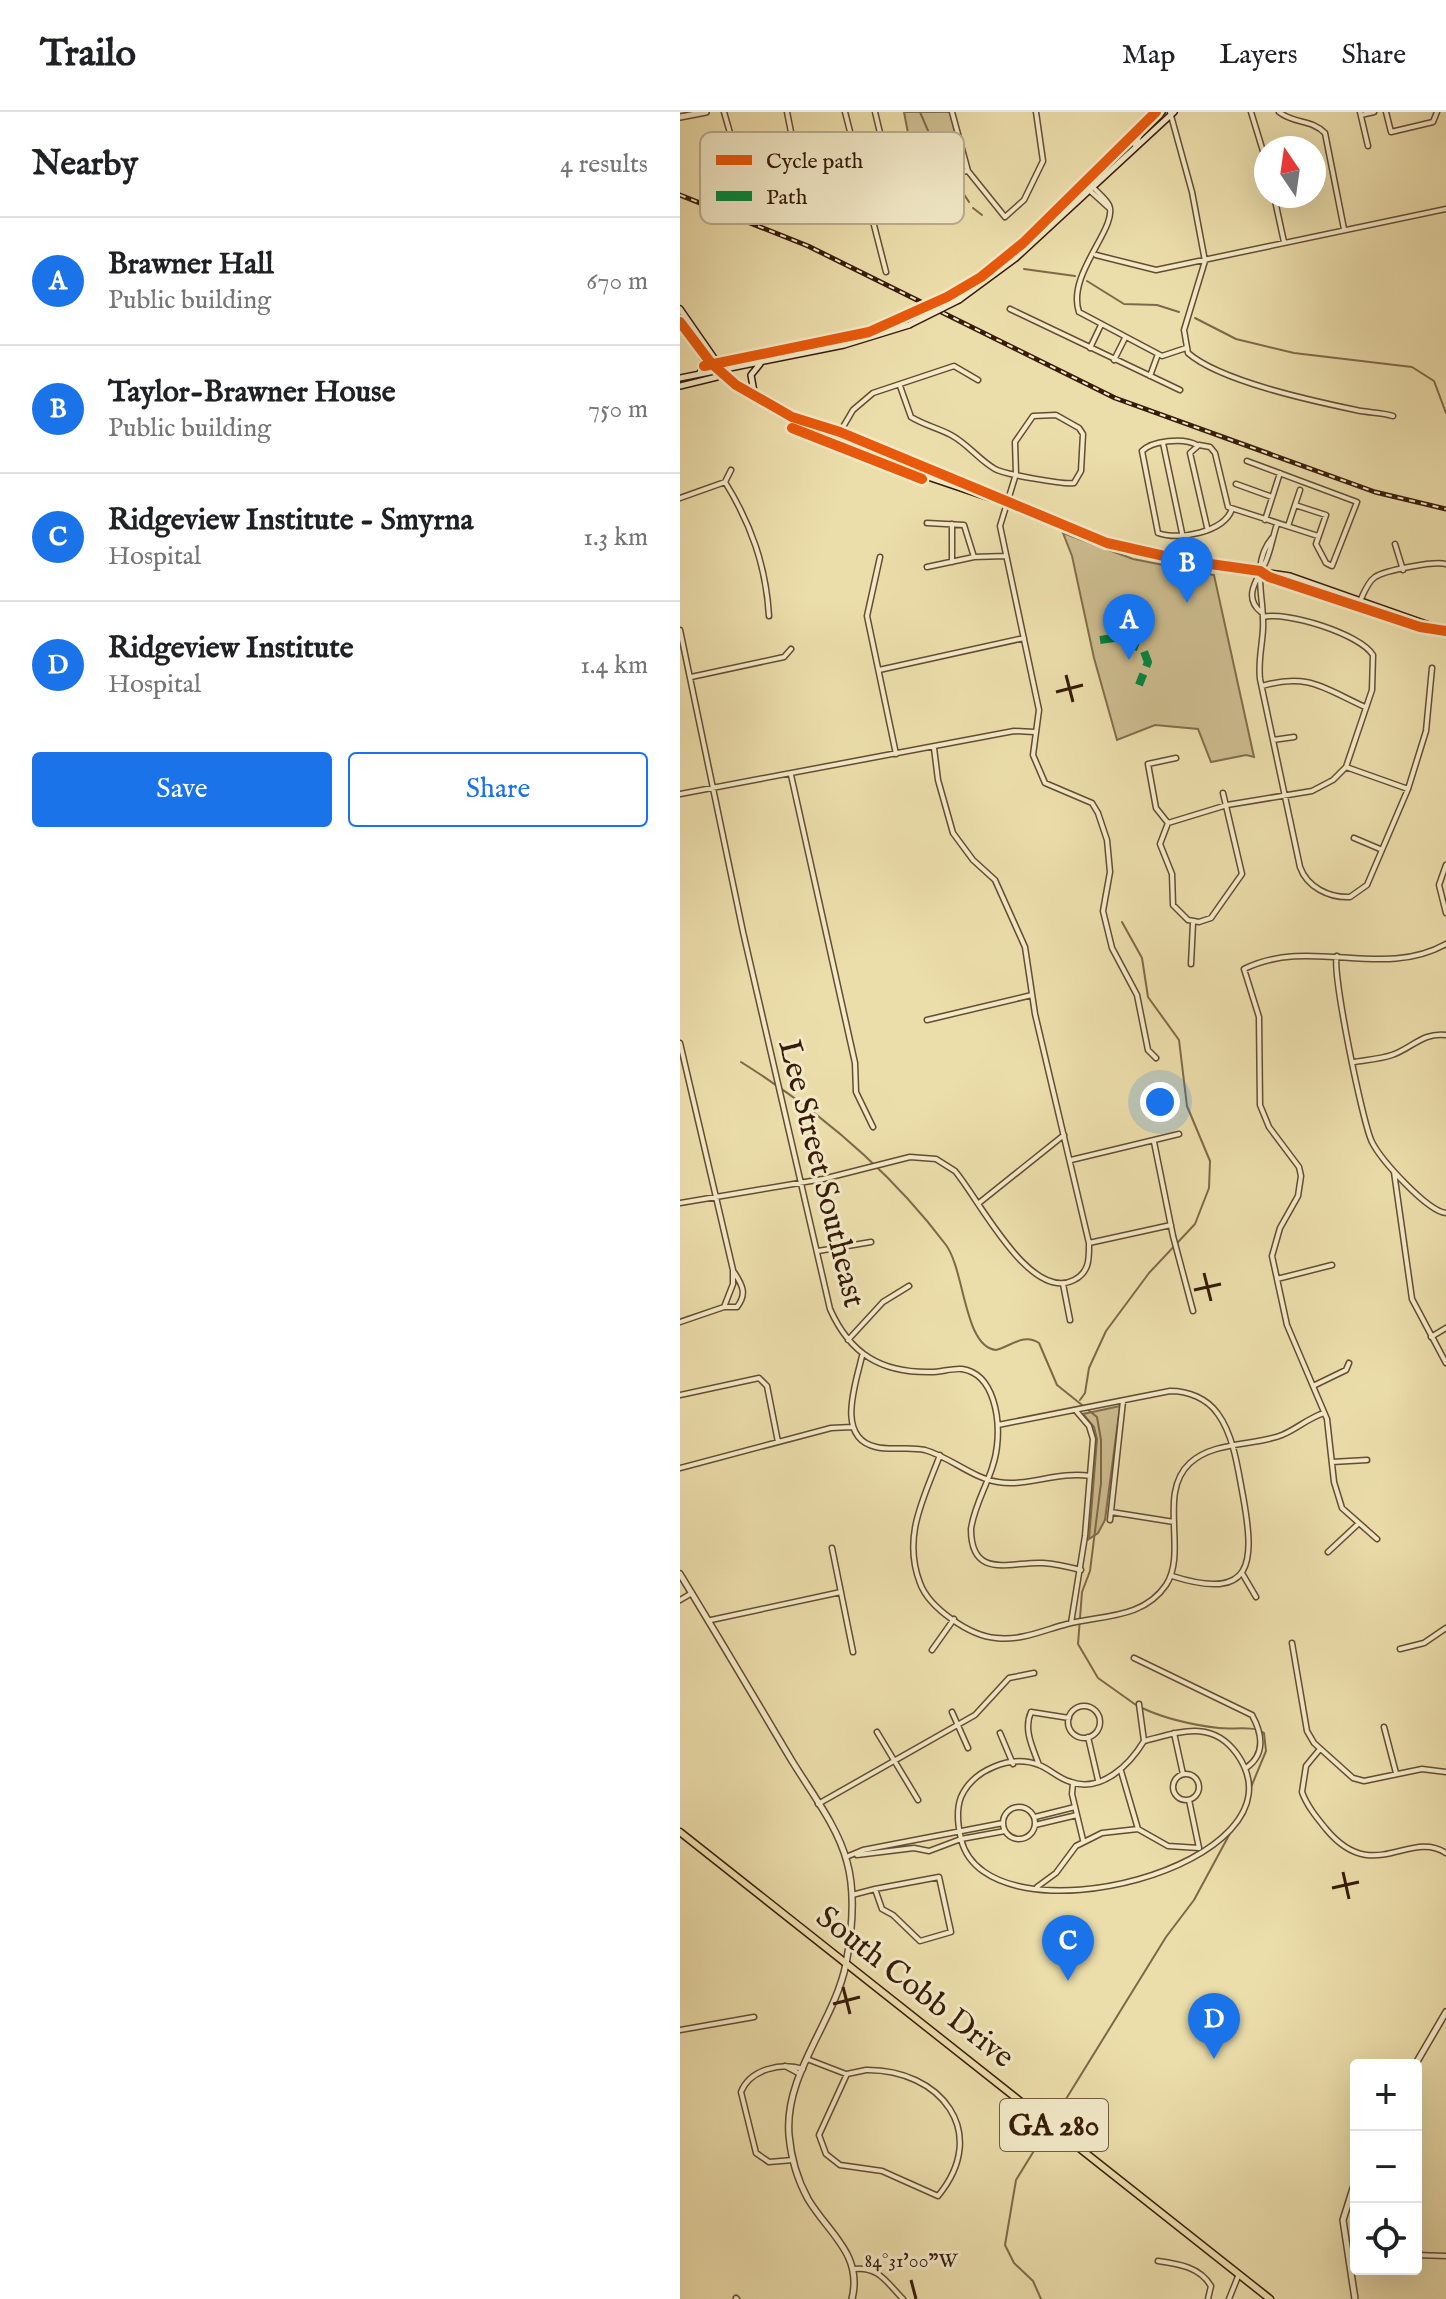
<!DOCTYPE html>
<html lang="en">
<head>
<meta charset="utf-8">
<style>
  body { margin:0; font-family:"IM FELL English",serif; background:#f2f2f2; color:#202124 }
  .controls { position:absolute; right:24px; bottom:24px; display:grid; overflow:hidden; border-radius:8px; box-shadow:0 8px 32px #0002 }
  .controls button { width:72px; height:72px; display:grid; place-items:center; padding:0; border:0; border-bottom:2px solid #e0e0e0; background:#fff; color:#202124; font:40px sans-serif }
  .compass { position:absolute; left:574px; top:24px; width:72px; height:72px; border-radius:50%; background:#fff; box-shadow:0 8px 32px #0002; rotate:347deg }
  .you { position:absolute; left:480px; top:990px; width:28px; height:28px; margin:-20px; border:6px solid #fff; border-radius:50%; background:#1a73e8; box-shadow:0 0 0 12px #1a73e833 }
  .badge { display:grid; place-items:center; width:52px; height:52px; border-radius:50%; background:#1a73e8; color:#fff; font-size:26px; font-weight:700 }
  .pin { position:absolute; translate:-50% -66px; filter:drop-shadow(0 2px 4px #0008) }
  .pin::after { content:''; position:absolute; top:42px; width:28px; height:24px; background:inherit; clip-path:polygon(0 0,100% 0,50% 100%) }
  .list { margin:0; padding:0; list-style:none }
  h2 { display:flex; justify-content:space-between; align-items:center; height:104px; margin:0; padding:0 32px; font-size:34px }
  h2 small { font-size:26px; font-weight:400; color:#757577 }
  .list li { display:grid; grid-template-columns:52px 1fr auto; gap:24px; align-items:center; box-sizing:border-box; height:128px; padding:0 32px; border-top:2px solid #e0e0e0 }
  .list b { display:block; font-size:30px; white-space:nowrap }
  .list p { margin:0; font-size:26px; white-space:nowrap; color:#757577 }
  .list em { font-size:26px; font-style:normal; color:#757577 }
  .actions { display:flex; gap:16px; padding:24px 32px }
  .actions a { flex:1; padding:18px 0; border:2px solid #1a73e8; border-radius:8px; text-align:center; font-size:28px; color:#1a73e8 }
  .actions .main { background:#1a73e8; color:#fff }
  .icon { flex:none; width:44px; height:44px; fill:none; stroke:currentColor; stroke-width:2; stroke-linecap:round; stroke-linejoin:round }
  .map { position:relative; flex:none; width:766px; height:2187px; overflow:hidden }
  header { display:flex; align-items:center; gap:48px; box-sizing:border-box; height:112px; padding:0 40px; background:#fff; border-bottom:2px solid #e0e0e0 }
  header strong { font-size:38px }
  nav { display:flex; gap:44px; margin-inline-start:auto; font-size:28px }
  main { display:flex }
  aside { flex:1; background:#fff }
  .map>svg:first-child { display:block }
</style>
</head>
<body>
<header>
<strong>Trailo</strong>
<nav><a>Map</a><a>Layers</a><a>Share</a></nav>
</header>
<main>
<aside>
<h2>Nearby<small>4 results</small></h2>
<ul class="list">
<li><span class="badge">A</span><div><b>Brawner Hall</b><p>Public building</p></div><em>670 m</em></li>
<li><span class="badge">B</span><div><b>Taylor-Brawner House</b><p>Public building</p></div><em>750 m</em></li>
<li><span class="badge">C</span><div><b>Ridgeview Institute - Smyrna</b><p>Hospital</p></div><em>1.3 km</em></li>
<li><span class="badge">D</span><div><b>Ridgeview Institute</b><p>Hospital</p></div><em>1.4 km</em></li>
</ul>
<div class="actions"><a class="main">Save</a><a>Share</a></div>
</aside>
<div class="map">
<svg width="766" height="2187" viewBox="0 0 766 2187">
  <rect width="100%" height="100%" fill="#ecdeab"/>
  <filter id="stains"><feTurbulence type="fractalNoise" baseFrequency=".0025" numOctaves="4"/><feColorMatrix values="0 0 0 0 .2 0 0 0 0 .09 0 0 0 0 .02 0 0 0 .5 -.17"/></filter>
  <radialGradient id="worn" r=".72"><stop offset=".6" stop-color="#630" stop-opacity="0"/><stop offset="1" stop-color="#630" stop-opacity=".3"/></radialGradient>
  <path fill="#cdbd8f" stroke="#826c4c" stroke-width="2" d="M224,0h48l16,59 -12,5 -39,5z
    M383,421l70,26 81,16 40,182 -8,-2 -35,7 -13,-33 -43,-4 -38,15 -23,-82 -22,-102z
    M440,1294l-15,114 -7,13 -9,6 8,-100 -3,-12 -11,-13z"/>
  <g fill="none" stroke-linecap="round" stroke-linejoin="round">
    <path stroke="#7e6849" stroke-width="2" d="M240,0l18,42 11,18
      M274,67l15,23
      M293,96l9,7
      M344,157l51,7
      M407,169l37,23 33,1 22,7
      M515,206l41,21 58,14 118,14 22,14 12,32
      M61,950c78,49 150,110 205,183 19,26 18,102 50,105 15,-4 28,-17 43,-7l18,42 40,32 4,23v43l-11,88 -8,21 -4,52 20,34 38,27
      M400,1288l5,-7 4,-25 17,-37 43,-58 46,-49 14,-36 1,-27 -23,-55 -8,-66 -31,-43 -6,-39 -20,-36
      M462,1596c24,11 51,17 77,20 13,2 35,-3 45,5l2,18 -17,41
      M361,2187l-8,-18 -19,-18 -9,-18 11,-65 150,-243 28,-37 47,-87"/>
    <defs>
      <path id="minor" d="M44,0l21,73 -8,20
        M107,0l17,85
        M165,0l41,160
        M195,0l17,71
        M272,0l16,59 37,46 19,-17 19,-39 -7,-49
        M490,0l22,80 13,69 -21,69 4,23c32,28 125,48 168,57 13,3 25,2 37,6
        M571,0l15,49
        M599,0c15,12 32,7 46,21l19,96
        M680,0l8,34
        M706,0l5,20 42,-10 4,-10
        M681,3l13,-3
        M412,74c5,6 13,12 17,19 10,22 -43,69 -30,107l83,44 24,-8
        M408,77l21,19
        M184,80l103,-21
        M594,84l10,46
        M416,143l60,15 290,-61
        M330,197l170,81
        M410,236l11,-23
        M434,248l11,-22
        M470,264l8,-22
        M220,274l11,31c13,8 27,11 40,18 17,9 28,25 44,34 8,5 70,16 79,14l7,-12 2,-37 -4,-6 -23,-13 -23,1 -18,26 1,32 -16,52 39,184 -6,45 12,28 47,20 6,10 9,27 3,32 -7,39 9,37 25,47 11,55 8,8
        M160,320l13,-22 20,-17 81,-27 24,14
        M483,331l19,90
        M517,333c-14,-8 -45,-4 -55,6l16,82c21,8 66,-1 74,-24
        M567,349l110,41 -25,64 -6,-3 -10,-19 10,-29 -31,-10
        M45,370c26,42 41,84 44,134
        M556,372l36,13
        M0,386l45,-16 6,-12
        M585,408l15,-47
        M247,411l37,2 10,32
        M272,412v38
        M608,414l12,-36
        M527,415l-17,-74 9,-8 11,2 5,6 13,54 90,29
        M592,426c-22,26 -7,61 -9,91 -1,18 -5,32 -3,50l40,188c7,20 29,31 50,30l17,-12 41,-96 18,-58 6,-63
        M715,432l8,26
        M200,445l-13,59 29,138
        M247,455l47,-10 31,-1
        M681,487c3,-7 7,-17 14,-22 11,-7 59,-16 71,-13
        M581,500c-20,-16 -1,-36 5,-51 5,-12 7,-25 11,-37
        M0,518l63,302 87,377c20,45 51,64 101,63 10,0 21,-4 31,-3 33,5 38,51 35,77 -3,30 -22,54 -26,83 0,52 41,32 72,34 13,1 26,4 38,7
        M199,558l145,-32
        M11,565l93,-20 7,-8
        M582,574c46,-14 63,3 103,21
        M593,628l21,-3
        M496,646l-28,6 8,44 12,15 -8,21 12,30 1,31 15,15 11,2 12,-4 31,-44 -19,-81
        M666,655l62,22
        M111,663l64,288 1,29 17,35
        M0,682l334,-63 20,1
        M488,711l59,-18 85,-14 21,-11 13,-13 26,-77 1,-35c-13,-21 -86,-44 -110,-38
        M674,726l26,11
        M766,753l-7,20 7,28
        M657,844c-6,13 26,169 35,186 9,18 55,69 74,71
        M511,852l2,-41
        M247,908l105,-25
        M0,931l53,227v14l-9,23 -44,15
        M674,950c12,-2 26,-3 38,-7 20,-7 31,-23 54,-20
        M474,1030l19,94 20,75
        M391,1048l108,-26
        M714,1060l18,127 34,64
        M0,1091l143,-24 87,-22 26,2 19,12c24,28 75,132 119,109 16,-8 15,-22 15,-37l-54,-229 -10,-67 -30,-67 -22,-20 -20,-27 -15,-53 -4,-32
        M299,1091l85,-68
        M409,1131l82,-18
        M138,1139l53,-9
        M597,1167l55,-14
        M383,1172l7,36
        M44,1195h13c10,-13 6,-21 -3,-35
        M751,1225l15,-9
        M168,1228l35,-38 26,-16
        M182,1244c-6,27 -27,82 14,91 16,4 32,-1 49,3 25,7 47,28 73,32 29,5 60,-11 92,-6
        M633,1274l33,-16 3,-7
        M0,1283l79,-17 8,8 11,56
        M318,1313l172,-34c18,0 37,7 48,23 16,22 20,56 25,82 12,67 11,106 -71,80
        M260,1343c-16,43 -38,81 -20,128 9,25 50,53 76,55 25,3 48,-8 71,-14 35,-9 76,-5 99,-39 22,-33 -9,-92 24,-122 24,-22 64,-17 92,-28 15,-6 26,-17 42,-22
        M652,1350l35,-2
        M0,1356l151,-40 21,-1
        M431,1400l63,10
        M430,1408l13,-119
        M697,1427l-35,-31 -8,-26 -7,-63 -40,-94 -15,-69 8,-28 18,-32 3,-20 -2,-9 -30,-40 -9,-22 -1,-88 -15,-48c67,-33 138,11 202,-25
        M152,1436l21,104
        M648,1440l29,-27
        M562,1461l14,24
        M0,1488l12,-7
        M31,1508l130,-28
        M391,1511l14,-87 8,-97 -4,-13 -12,-14
        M612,1531l15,88 7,12 39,35 11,3 58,-12 24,3
        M720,1537l24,-6 22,-15
        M252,1538l22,-31
        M454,1546l118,57c11,20 13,40 -6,53
        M459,1592l5,37c-14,23 -42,52 -73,41 -12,-3 -21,-13 -32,-17 -28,-11 -66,5 -78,32 -5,13 -3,29 0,42 26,110 354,26 276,-85 -25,-35 -57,-22 -93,-13
        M388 1610a16 16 0 1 1 32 0a16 16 0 1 1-32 0Z
        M272,1600l16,36
        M704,1615l12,46
        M197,1620l41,68
        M320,1621l13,31
        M494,1621l9,41
        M408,1625l10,43
        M640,1637l-14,17 -4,26c5,14 15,26 24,37 47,57 83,0 120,24
        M359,1653c-6,-17 -16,-35 -8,-53l38,6
        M441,1659l17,58
        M493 1675a13 13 0 1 1 26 0a13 13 0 1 1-26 0Z
        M393,1671l-1,11 11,46
        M509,1688l10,48
        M138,1692l157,-89 34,-37 25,-5
        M323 1711a16 16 0 1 1 32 0a16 16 0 1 1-32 0Z
        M355,1705l40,-10
        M355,1713l42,-10
        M177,1743l57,-7 15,3 32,-12 44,-8
        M166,1745l17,-7 140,-27
        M357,1775l19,-14 20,-27 26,-13 36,-4 30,17 31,2
        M172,1783l23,-6 7,20 11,6 27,26 31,-9 -12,-55 -64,12
        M0,1918l74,-13
        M127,1947l39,15
        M105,1954l15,8
        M186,1958c74,-1 125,62 72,126l-56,-25 -42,-6 -14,-11 -7,-19 28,-61z
        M113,2048l-24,2 -13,-9 -15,-61c9,-23 41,-30 62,-23
        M736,2143l30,1
        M478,2149c21,3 42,6 53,25l-3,13
        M174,2157c25,-3 33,14 49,30
        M56,2186l1,1
        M549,2187l10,-25"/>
      <path id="tertiary" d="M0,5l26,-5
        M0,1462c38,62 75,125 112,187 19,31 46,66 55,101 9,32 5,70 -1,102 -12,59 -62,110 -57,171 2,23 8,44 19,64 20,34 55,55 44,100
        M735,1953l31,-53
        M675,2187l-12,-79 13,-41"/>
      <path id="secondary" d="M455,32l5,-10 22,-22
        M279,188l57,-42 158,-146
        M0,197l43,62
        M0,210l31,41 25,22 56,32 48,15 267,111 75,17 108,16 156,55
        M19,262l5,-8 -2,-12
        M0,266l164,-33 65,-20
        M0,274l37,-9 6,-6
        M75,286l-4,-23 9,-11
        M113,306l8,8 121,49 83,28
        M581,460l159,55 7,-2"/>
      <path id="primary" d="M0,1720l590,467"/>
    </defs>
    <use href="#minor" stroke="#644c32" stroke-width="7"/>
    <use href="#tertiary" stroke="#644c32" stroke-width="8"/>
    <use href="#secondary" stroke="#371b09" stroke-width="8"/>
    <use href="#primary" stroke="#371b09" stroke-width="9"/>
    <use href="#minor" stroke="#f3eac8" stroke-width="4"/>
    <use href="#tertiary" stroke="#f3eac8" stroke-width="5"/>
    <use href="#secondary" stroke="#f3eac8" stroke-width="5"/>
    <use href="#primary" stroke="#ecdeab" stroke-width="6"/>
    <defs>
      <path id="rail" d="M0,83l128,51 307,152 260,94 71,17"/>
    </defs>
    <use href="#rail" stroke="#371b09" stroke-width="5"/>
    <use href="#rail" stroke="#f3eac8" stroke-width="2" stroke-dasharray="6" stroke-linecap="butt"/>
    <defs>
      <path id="secondary-bridge" d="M229,213l50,-25"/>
    </defs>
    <use href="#secondary-bridge" stroke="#371b09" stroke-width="8" stroke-linecap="butt"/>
    <use href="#secondary-bridge" stroke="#f3eac8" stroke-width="5"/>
    <path stroke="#00873e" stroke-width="8" stroke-dasharray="16 8" stroke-linecap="butt" d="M420,528l14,-2 29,11 5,13 -9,23"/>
    <defs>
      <path id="cycleway" d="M0,210l31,41 25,22 56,32 48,15 267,111 75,17 78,11 9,6 151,50 26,4
        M24,254l165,-34 78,-35 34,-20 42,-34 133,-131
        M112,316l130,51"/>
    </defs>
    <use href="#cycleway" stroke="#f3eac8" stroke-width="15"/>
    <use href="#cycleway" stroke="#e8590c" stroke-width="10"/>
  </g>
  <path fill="none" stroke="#371b09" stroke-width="3" d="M386,563l7,27M376,580l27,-7M524,1161l7,28M514,1178l27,-6M663,1760l6,27M652,1776l27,-6M163,1875l7,27M153,1892l27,-7M231,2168l5,19"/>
  <g text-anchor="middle" stroke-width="6" stroke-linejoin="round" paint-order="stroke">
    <rect fill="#f3eac8" stroke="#6f5942" stroke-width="2" x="320" y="1987" width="108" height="52" rx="6"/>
    <g font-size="30" font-weight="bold" fill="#371b09">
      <text x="374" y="2023">GA 280</text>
    </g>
    <g font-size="32" fill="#371b09" stroke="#f3eac8">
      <text transform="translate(143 1061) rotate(76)" y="11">Lee Street Southeast</text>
      <text transform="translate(236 1874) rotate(38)" y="11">South Cobb Drive</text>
    </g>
  </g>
  <rect x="20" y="20" width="264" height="92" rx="12" fill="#f3eac8" stroke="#bbac8f" stroke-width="2"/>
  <rect x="36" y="43" width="36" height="10" fill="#e8590c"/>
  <rect x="36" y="79" width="36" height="10" fill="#00873e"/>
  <g font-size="22" fill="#371b09">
    <text x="86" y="56">Cycle path</text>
    <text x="86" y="92">Path</text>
  </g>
  <g font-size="20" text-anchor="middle" fill="#371b09" stroke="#f3eac8" stroke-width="6" stroke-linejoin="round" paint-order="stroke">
    <text x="231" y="2155">84°31'00"W</text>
  </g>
  <rect width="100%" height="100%" filter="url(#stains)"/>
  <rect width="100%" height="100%" fill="url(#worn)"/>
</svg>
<div class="controls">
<button>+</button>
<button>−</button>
<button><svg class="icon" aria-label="locate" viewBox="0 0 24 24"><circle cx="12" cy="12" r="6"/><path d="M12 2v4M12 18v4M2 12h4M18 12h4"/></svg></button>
</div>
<svg class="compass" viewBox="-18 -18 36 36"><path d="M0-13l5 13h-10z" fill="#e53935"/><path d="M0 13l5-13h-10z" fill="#757577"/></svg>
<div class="you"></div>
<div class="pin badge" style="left:449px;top:548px">A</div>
<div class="pin badge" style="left:507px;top:491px">B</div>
<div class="pin badge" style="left:388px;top:1869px">C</div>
<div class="pin badge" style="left:534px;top:1947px">D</div>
</div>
</main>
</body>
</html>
